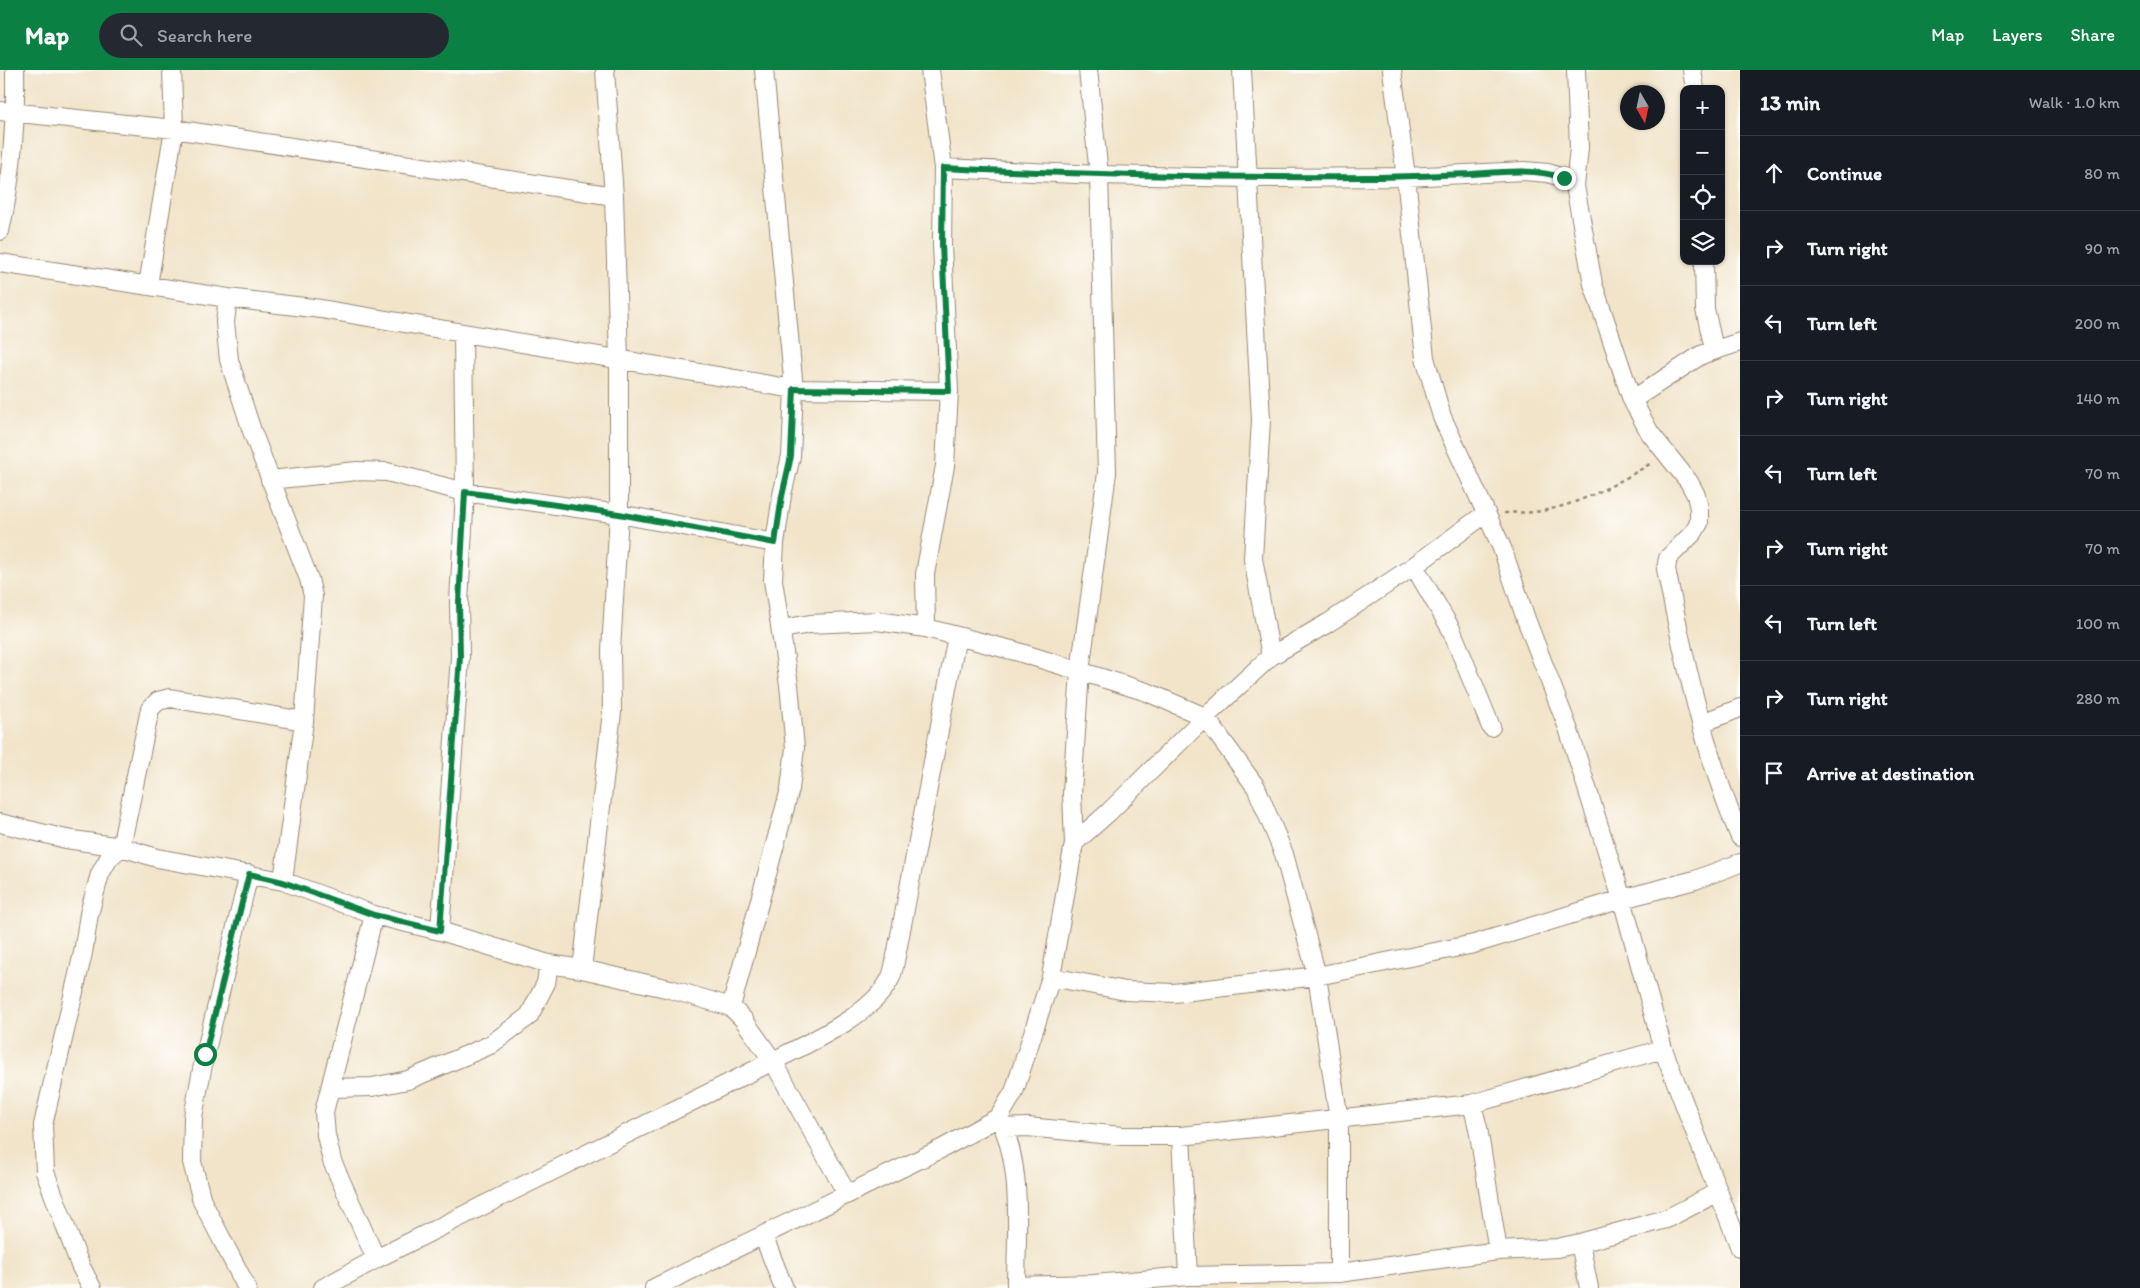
<!DOCTYPE html>
<html lang="en">
<head>
<meta charset="utf-8">
<style>
  body { margin:0; font-family:Itim,sans-serif; background:#242831; color:#f1f3f6 }
  .controls { position:absolute; right:15px; top:15px; display:grid; overflow:hidden; border-radius:10px; box-shadow:0 1px 4px #0004 }
  .controls button { width:45px; height:45px; display:grid; place-items:center; padding:0; border:0; border-bottom:1px solid #363941; background:#171b24; color:#f1f3f6; font:25px sans-serif }
  .compass { position:absolute; left:1620px; top:15px; width:45px; height:45px; border-radius:50%; background:#171b24; box-shadow:0 1px 4px #0004; rotate:171deg }
  .stop { position:absolute; width:15px; height:15px; margin:-11px; border:4px solid #0b8043; border-radius:50%; background:#fff }
  .stop.end { background:#0b8043; border-color:#fff; box-shadow:0 1px 5px #0008 }
  .list { margin:0; padding:0; list-style:none }
  h2 { display:flex; justify-content:space-between; align-items:center; height:65px; margin:0; padding:0 20px; font-size:21px }
  h2 small { font-size:16px; font-weight:400; color:#9ea1a6 }
  .list li { display:grid; grid-template-columns:32px 1fr auto; gap:15px; align-items:center; box-sizing:border-box; height:75px; padding:0 20px; border-top:1px solid #363941 }
  .list b { display:block; font-size:19px; white-space:nowrap }
  .list em { font-size:16px; font-style:normal; color:#9ea1a6 }
  .icon { flex:none; width:28px; height:28px; fill:none; stroke:currentColor; stroke-width:2; stroke-linecap:round; stroke-linejoin:round }
  .map { position:relative; flex:none; width:1740px; height:1218px; overflow:hidden }
  header { display:flex; align-items:center; gap:30px; box-sizing:border-box; height:70px; padding:0 25px; background:#0b8043; color:#fff }
  header strong { font-size:24px }
  nav { display:flex; gap:28px; margin-inline-start:auto; font-size:18px }
  .search { width:350px; height:45px; background:#242831; display:flex; align-items:center; gap:12px; box-sizing:border-box; padding:0 18px; border-radius:28px; color:#9ea1a6; font-size:19px }
  main { display:flex }
  aside { flex:1; background:#171b24 }
  .map>svg:first-child { display:block }
</style>
</head>
<body>
<header>
<strong>Map</strong>
<div class="search"><svg class="icon" aria-label="search" viewBox="0 0 24 24"><circle cx="10" cy="10" r="6"/><path d="M15 15l6 6"/></svg>Search here</div>
<nav><a>Map</a><a>Layers</a><a>Share</a></nav>
</header>
<main>
<div class="map">
<svg width="1740" height="1218" viewBox="0 0 1740 1218">
  <rect width="100%" height="100%" fill="#fdfcf7"/>
  <filter id="ink" filterUnits="userSpaceOnUse"><feTurbulence type="fractalNoise" baseFrequency=".02" numOctaves="2"/><feDisplacementMap in="SourceGraphic" scale="10" xChannelSelector="R" yChannelSelector="G"/><feConvolveMatrix kernelMatrix="1 2 1 2 8 2 1 2 1" color-interpolation-filters="sRGB"/></filter>
  <filter id="wash" filterUnits="userSpaceOnUse"><feTurbulence type="fractalNoise" baseFrequency=".0096" numOctaves="4" result="noise"/><feDisplacementMap in="SourceGraphic" scale="20" xChannelSelector="R" yChannelSelector="G"/><feGaussianBlur stdDeviation="1.12" result="paint"/><feColorMatrix in="noise" values="0 0 0 0 0 0 0 0 0 0 0 0 0 0 0 0 0 1.4 0 .05"/><feComposite in="paint" operator="in"/></filter>
  <g filter="url(#wash)">
    <rect width="100%" height="100%" fill="#f1e4c9"/>
  </g>
  <g filter="url(#ink)">
    <g fill="none" stroke-linecap="round" stroke-linejoin="round">
      <defs>
        <path id="street" d="M1242,0l19,350 -8,139 18,97
          M1392,0l14,107 19,181 17,59 60,131 24,71 42,109 54,171 41,150 77,199
          M1576,0l3,78 -4,38 18,98 39,116 18,33 39,49 7,13 3,13v15l-5,9 -26,26 -2,11c18,90 38,183 74,268
          M1692,0l3,19
          M0,41l174,18 440,67
          M943,98l156,7 150,3 157,-1 118,-6 24,2 15,5 12,8
          M0,161c12,-53 16,-107 15,-161
          M1704,191l1,48 9,40
          M0,193l228,35 93,11 473,80 155,2
          M148,215l26,-156 -2,-59
          M228,228l-3,24 4,38 23,71 57,148 4,17 -9,125 -21,160
          M1632,330l69,-45 39,-13
          M270,410l87,-9 30,1 78,20 154,22 156,29
          M1414,496l37,63 40,98
          M926,558l-1,-54 20,-108 4,-75 -7,-146 1,-77 -13,-98
          M782,559l28,-5 67,-3 49,7 89,23 132,41 58,25 51,70 28,67 33,122 22,144v153
          M1702,653l38,-15
          M0,753l66,16 55,8 36,11 126,23 91,34 66,16 109,33 33,5 88,20 61,18 12,12 30,42 74,133
          M1074,773l-2,-50 8,-122 27,-198 -8,-298 -11,-105
          M374,845l-50,197 2,23 6,26 44,98
          M440,861l20,-274 -1,-55 6,-110 -2,-157
          M582,899l30,-257 -1,-62 8,-136v-154l-5,-164 -9,-126
          M1051,907l75,14 48,2 143,-17 157,-32 148,-45 73,-19 45,-17
          M731,937l59,-218 5,-41 -6,-63 -16,-105 2,-37 7,-48 9,-39 3,-67 -30,-319
          M331,1018l41,-1 36,-7 82,-35 39,-29 17,-33 3,-19
          M1472,1034l6,24 20,123
          M999,1048c25,49 17,116 17,170
          M1004,1058l23,-1 95,9h59l291,-32 191,-55
          M1181,1066l7,140
          M763,1165l21,53
          M1580,1173l9,45
          M1016,1216l78,-2 94,-8 151,-3 159,-22 59,-3 23,-5 86,-24 52,-27
          M92,1218l-12,-23 -35,-93 -2,-47 40,-172 6,-39 11,-40 9,-16 12,-11 29,-138 8,-8 12,-3 134,23
          M247,1218l-45,-87 -10,-39 1,-45 12,-63 44,-180
          M323,1218l53,-29 397,-198c35,-18 97,-45 116,-80 5,-8 6,-21 8,-30l60,-315
          M654,1218l289,-140 56,-31 15,-25 37,-115 23,-134 35,-31 96,-95 66,-61 57,-33 86,-57 71,-52"/>
      </defs>
      <use href="#street" stroke="#968774" stroke-width="20"/>
      <path stroke="#968774" stroke-width="2.5" stroke-dasharray="4 4" stroke-linecap="butt" d="M1504,443c11,-1 21,0 31,-1 43,-6 82,-28 118,-50"/>
      <use href="#street" stroke="#fff" stroke-width="18"/>
    </g>
  </g>
  <g fill="none" stroke-linecap="round" stroke-linejoin="round" filter="url(#ink)">
    <path stroke="#0b8043" stroke-width="6" d="M205,984l44,-180 34,8 91,33 66,16 20,-274 -1,-55 6,-110 154,22 156,29 7,-47 9,-40 3,-67 155,2 -7,-146 1,-77c141,7 282,10 424,9 35,0 69,-2 103,-3 32,-2 63,-6 94,4"/>
  </g>
</svg>
<div class="controls">
<button>+</button>
<button>−</button>
<button><svg class="icon" aria-label="locate" viewBox="0 0 24 24"><circle cx="12" cy="12" r="6"/><path d="M12 2v4M12 18v4M2 12h4M18 12h4"/></svg></button>
<button><svg class="icon" aria-label="layers" viewBox="0 0 24 24"><path d="M12 4l9 5-9 5-9-5zM3 14l9 5 9-5"/></svg></button>
</div>
<svg class="compass" viewBox="-18 -18 36 36"><path d="M0-13l5 13h-10z" fill="#e53935"/><path d="M0 13l5-13h-10z" fill="#9ea1a6"/></svg>
<div class="stop" style="left:205px;top:984px"></div>
<div class="stop end" style="left:1564px;top:108px"></div>
</div>
<aside>
<h2>13 min<small>Walk · 1.0 km</small></h2>
<ul class="list">
<li><svg class="icon" aria-label="ahead" viewBox="0 0 24 24"><path d="M12 20V5M6 11l6-6 6 6"/></svg><div><b>Continue</b></div><em>80 m</em></li>
<li><svg class="icon" aria-label="right" viewBox="0 0 24 24"><path d="M7 20v-9h11M14 6l5 5-5 5"/></svg><div><b>Turn right</b></div><em>90 m</em></li>
<li><svg class="icon" aria-label="left" viewBox="0 0 24 24"><path d="M17 20v-9H6M10 6l-5 5 5 5"/></svg><div><b>Turn left</b></div><em>200 m</em></li>
<li><svg class="icon" aria-label="right" viewBox="0 0 24 24"><path d="M7 20v-9h11M14 6l5 5-5 5"/></svg><div><b>Turn right</b></div><em>140 m</em></li>
<li><svg class="icon" aria-label="left" viewBox="0 0 24 24"><path d="M17 20v-9H6M10 6l-5 5 5 5"/></svg><div><b>Turn left</b></div><em>70 m</em></li>
<li><svg class="icon" aria-label="right" viewBox="0 0 24 24"><path d="M7 20v-9h11M14 6l5 5-5 5"/></svg><div><b>Turn right</b></div><em>70 m</em></li>
<li><svg class="icon" aria-label="left" viewBox="0 0 24 24"><path d="M17 20v-9H6M10 6l-5 5 5 5"/></svg><div><b>Turn left</b></div><em>100 m</em></li>
<li><svg class="icon" aria-label="right" viewBox="0 0 24 24"><path d="M7 20v-9h11M14 6l5 5-5 5"/></svg><div><b>Turn right</b></div><em>280 m</em></li>
<li><svg class="icon" aria-label="arrive" viewBox="0 0 24 24"><path d="M6 21V4h12l-3 4 3 4H6"/></svg><div><b>Arrive at destination</b></div></li>
</ul>
</aside>
</main>
</body>
</html>
